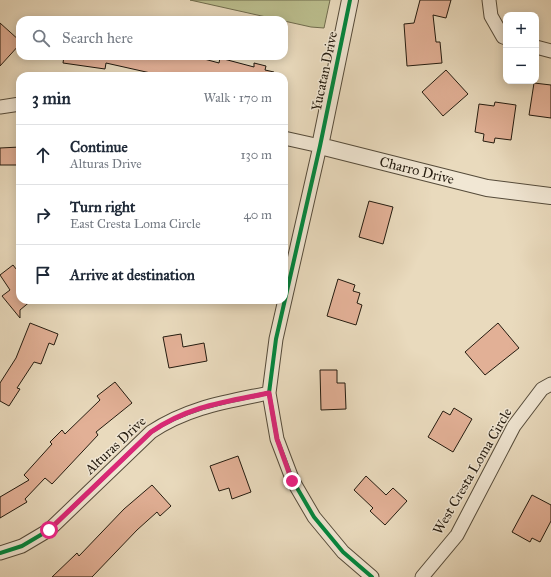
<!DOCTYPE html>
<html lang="en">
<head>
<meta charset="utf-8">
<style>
  body { margin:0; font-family:"IM FELL Great Primer",serif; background:#f6f6f7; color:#1f2937 }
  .controls { position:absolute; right:12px; top:12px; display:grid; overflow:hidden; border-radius:8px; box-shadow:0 2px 10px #0003 }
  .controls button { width:36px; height:36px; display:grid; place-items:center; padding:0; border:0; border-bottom:1px solid #e0e1e3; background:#fff; color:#1f2937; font:20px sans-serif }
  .stop { position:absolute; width:12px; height:12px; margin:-9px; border:3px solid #db2777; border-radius:50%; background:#fff }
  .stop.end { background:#db2777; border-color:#fff; box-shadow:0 1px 4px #0008 }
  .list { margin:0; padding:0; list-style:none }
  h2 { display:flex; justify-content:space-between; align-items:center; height:52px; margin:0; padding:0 16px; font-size:17px }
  h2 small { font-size:13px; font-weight:400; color:#747a83 }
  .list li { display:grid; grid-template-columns:26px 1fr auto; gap:12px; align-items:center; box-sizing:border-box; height:60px; padding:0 16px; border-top:1px solid #e0e1e3 }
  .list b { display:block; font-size:15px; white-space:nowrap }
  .list p { margin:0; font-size:13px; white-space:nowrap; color:#747a83 }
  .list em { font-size:13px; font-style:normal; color:#747a83 }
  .icon { flex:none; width:22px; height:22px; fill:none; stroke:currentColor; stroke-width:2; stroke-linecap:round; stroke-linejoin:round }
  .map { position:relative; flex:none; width:551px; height:577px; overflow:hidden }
  .search { position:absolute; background:#fff; box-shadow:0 2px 10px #0003; left:16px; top:16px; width:272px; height:44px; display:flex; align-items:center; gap:10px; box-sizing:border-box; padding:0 14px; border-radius:12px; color:#747a83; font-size:15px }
  .panel { position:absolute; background:#fff; box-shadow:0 2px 10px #0003; left:16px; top:72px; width:272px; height:232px; border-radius:12px }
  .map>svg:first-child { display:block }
</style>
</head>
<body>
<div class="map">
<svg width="551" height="577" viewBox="0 0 551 577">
  <rect width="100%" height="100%" fill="#e9dabd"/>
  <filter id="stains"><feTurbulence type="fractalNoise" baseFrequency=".005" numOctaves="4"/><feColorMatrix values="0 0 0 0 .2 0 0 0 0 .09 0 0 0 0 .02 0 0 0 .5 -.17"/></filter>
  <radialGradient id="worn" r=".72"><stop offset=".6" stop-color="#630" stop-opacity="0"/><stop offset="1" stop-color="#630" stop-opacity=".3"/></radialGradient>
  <path fill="#bbbe8e" stroke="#706c4e" d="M190,0h140l-6,28 -13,-1z"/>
  <path fill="#e2b096" stroke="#241b0f" d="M420,0h31l-5,18 -13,-3 3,27h4l2,21 -35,3 -3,-42 10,-1z
    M0,23l20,18v3l-20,22z
    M64,56h129l26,7 1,-5 34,9v-4l12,3 -1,4 9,2 -1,4h-109l-58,-13 -1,6 -42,-6z
    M446,70l22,24 -25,22 -21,-24z
    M534,83l17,2v33l-22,-3z
    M495,102l21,3 -5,35 -16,-2 -1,5 -11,-2 1,-7 -9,-2 4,-28 15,2z
    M20,147v18h-20v-17z
    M369,201l24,6 -10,37 -24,-7z
    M13,265l7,9v26h12l-12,10v8l-18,-22 8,-6 -10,-15z
    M338,279l17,6 -2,6 7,2 -3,10 5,2 -6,20 -29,-9z
    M30,323l28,11 -4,11 -5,-2 -8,21 -7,-2 -17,26 3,1 -11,17 -9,-5v-18l16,-25z
    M498,323l21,25 -34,27 -20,-23z
    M181,334l2,13 21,-4 3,18 -38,7 -6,-31z
    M320,370h17v13h8l1,26 -25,1z
    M115,382l17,21 -36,29 2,3 -46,49 -7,-6 -20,21 2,3 -27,16v-21l29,-17 -5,-5 28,-31 -2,-2 12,-12 3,4 35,-34 -3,-4z
    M454,408l18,11 -19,33 -25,-15 15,-26 7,4z
    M238,456l13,36 -19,7 -3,-11 -10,3 -9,-25z
    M366,476l20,19 7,-7 14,13 -22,24 -15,-14 3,-3 -19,-18z
    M152,485l19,21 -11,10 -3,-4 -20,18 -45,47h-40l25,-24 2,3 45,-47z
    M532,495l19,10v16l-11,21 -8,-4 -2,4 -18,-10z"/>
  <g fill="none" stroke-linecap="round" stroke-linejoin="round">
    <defs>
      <path id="minor" d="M489,0l2,16 12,21 3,1
        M536,47l15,4
        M0,107l20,-3
        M284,138l36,8 -44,193 -7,54 8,46 16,42 21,36 29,35 29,25
        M0,553l22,-7 27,-16 102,-98c38,-25 75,-30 118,-39
        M422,577l35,-42 57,-109 28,-37 9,-5"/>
      <path id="tertiary" d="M350,0l-30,146 167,42 64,8"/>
    </defs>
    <use href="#minor" stroke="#554b3a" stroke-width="15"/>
    <use href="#tertiary" stroke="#554b3a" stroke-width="18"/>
    <use href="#minor" stroke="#f1e7d4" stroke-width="13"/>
    <use href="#tertiary" stroke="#f1e7d4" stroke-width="16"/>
    <defs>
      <path id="cycleway" d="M350,0l-30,146 -44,193 -7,54 8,46 16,42 21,36 29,35 29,25
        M0,553l22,-7 27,-16 102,-98c38,-25 75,-30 118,-39"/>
    </defs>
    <use href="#cycleway" stroke="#f1e7d4" stroke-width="6"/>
    <use href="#cycleway" stroke="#00873e" stroke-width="4"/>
  </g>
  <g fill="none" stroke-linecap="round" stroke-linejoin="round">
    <path stroke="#db2777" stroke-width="5" d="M49,530l102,-98c38,-26 74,-30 118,-39l8,46 15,42"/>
  </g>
  <g text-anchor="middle" stroke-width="3" stroke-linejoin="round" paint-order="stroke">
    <g font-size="14" fill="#241b0f" stroke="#f1e7d4">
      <text transform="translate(324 71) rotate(-78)" y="5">Yucatan Drive</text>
      <text transform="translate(417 170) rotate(14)" y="5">Charro Drive</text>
      <text transform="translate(115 445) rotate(-43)" y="5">Alturas Drive</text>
      <text transform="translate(472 471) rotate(-60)" y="5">West Cresta Loma Circle</text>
    </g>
  </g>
  <rect width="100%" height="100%" filter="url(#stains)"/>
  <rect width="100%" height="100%" fill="url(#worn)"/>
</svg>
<div class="controls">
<button>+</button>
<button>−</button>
</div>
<div class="stop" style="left:49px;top:530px"></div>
<div class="stop end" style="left:292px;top:481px"></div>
<div class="search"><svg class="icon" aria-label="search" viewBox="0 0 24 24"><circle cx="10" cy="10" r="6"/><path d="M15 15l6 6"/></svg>Search here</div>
<section class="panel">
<h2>3 min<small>Walk · 170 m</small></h2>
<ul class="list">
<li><svg class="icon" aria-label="ahead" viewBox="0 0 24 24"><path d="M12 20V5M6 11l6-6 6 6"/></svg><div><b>Continue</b><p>Alturas Drive</p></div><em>130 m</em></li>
<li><svg class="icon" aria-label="right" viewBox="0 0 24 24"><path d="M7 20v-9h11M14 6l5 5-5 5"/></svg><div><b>Turn right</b><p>East Cresta Loma Circle</p></div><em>40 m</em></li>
<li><svg class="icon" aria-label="arrive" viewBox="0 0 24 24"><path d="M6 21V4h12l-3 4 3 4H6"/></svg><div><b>Arrive at destination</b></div></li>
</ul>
</section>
</div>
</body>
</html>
